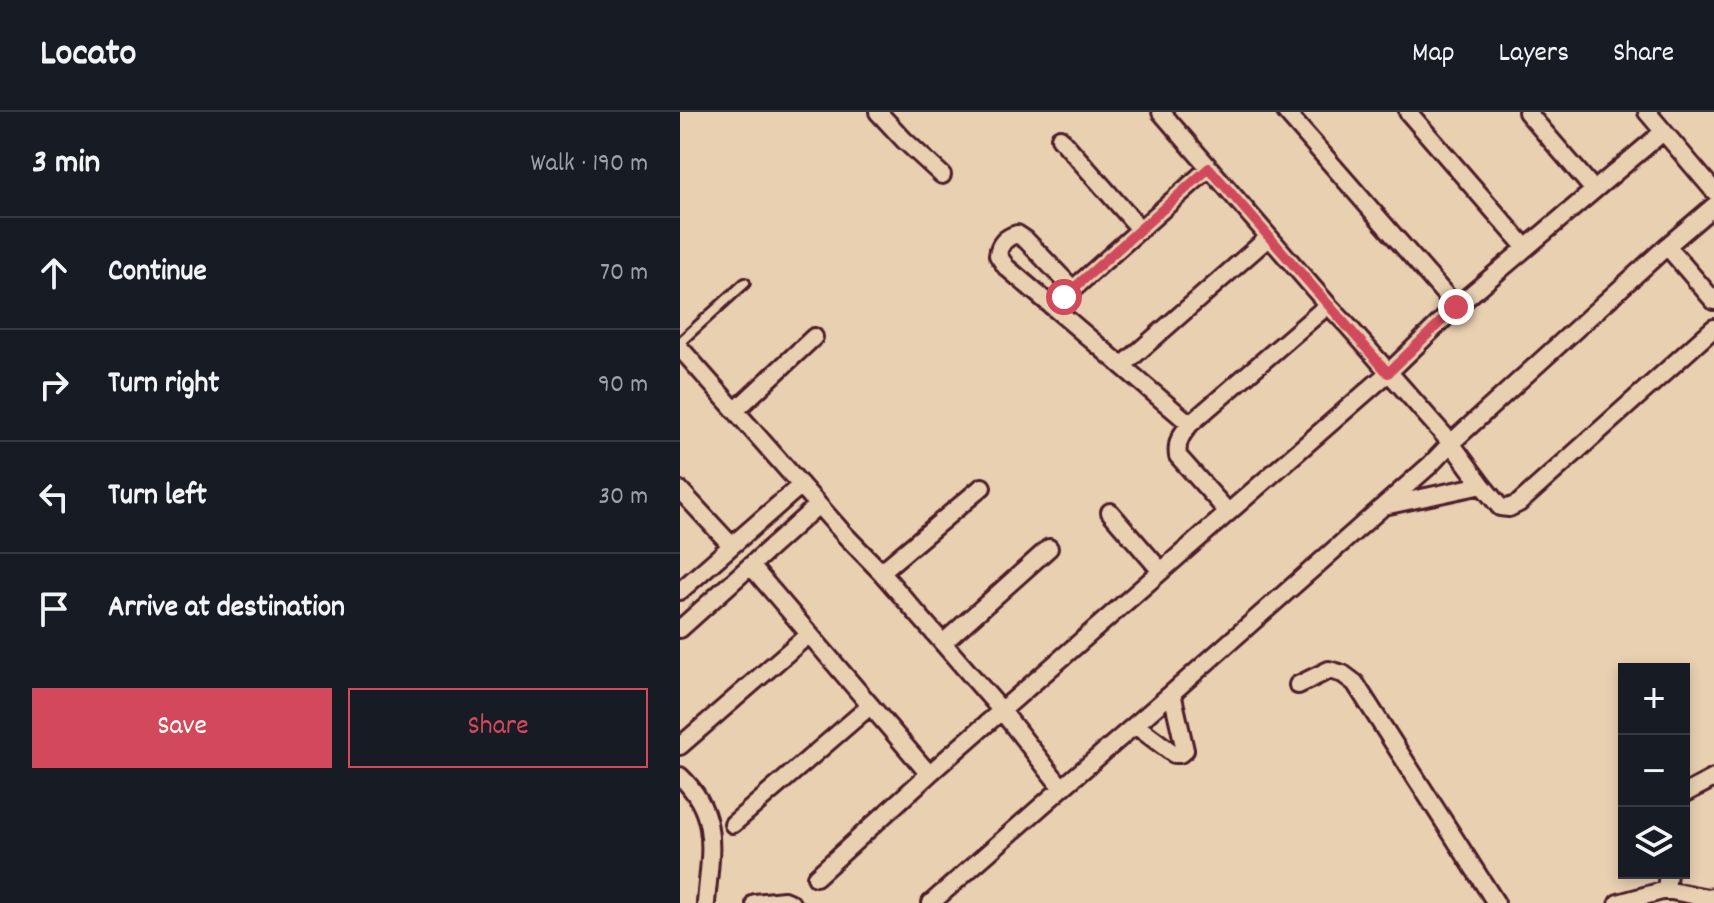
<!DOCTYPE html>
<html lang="en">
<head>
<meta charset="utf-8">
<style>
  body { margin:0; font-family:Dekko,sans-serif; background:#242831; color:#f1f3f6 }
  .controls { position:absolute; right:24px; bottom:24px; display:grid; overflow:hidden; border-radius:0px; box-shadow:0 4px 12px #0003 }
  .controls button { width:72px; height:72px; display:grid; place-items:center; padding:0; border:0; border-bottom:2px solid #363941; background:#171b24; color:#f1f3f6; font:40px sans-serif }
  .stop { position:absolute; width:24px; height:24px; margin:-18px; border:6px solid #d1495b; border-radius:50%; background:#fff }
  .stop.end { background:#d1495b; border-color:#fff; box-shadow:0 2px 8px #0008 }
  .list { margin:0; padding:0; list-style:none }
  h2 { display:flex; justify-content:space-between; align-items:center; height:104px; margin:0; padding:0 32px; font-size:34px }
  h2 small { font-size:26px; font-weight:400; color:#9ea1a6 }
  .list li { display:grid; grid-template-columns:52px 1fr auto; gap:24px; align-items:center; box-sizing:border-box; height:112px; padding:0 32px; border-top:2px solid #363941 }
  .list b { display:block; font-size:30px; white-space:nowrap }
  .list em { font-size:26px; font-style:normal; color:#9ea1a6 }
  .actions { display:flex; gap:16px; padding:24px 32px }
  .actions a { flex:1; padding:18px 0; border:2px solid #d1495b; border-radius:0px; text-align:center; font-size:28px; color:#d1495b }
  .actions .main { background:#d1495b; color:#fff }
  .icon { flex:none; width:44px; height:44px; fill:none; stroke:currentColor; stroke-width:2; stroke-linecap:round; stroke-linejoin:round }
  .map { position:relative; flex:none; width:1034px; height:791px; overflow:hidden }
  header { display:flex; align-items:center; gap:48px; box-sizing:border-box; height:112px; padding:0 40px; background:#171b24; border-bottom:2px solid #363941 }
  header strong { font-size:38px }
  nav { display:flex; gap:44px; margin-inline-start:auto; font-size:28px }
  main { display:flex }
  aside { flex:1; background:#171b24 }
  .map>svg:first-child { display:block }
</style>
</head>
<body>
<header>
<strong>Locato</strong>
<nav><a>Map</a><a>Layers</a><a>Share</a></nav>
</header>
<main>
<aside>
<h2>3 min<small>Walk · 190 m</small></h2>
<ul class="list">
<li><svg class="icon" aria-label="ahead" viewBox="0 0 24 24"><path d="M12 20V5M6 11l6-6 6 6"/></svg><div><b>Continue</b></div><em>70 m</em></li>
<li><svg class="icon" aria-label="right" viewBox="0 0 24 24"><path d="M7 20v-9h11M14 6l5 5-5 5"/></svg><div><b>Turn right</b></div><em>90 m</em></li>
<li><svg class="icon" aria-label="left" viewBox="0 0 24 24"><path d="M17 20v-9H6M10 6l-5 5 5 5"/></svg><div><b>Turn left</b></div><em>30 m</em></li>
<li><svg class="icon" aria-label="arrive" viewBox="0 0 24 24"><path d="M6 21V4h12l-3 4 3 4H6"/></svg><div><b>Arrive at destination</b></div></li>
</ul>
<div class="actions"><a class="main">Save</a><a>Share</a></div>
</aside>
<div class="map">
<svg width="1034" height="791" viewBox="0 0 1034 791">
  <rect width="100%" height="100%" fill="#e9d0b1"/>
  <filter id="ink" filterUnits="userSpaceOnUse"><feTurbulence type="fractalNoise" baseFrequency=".0125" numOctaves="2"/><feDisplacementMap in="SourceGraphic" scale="16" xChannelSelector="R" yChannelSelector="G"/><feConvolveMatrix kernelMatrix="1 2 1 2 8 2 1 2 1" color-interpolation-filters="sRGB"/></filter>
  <g filter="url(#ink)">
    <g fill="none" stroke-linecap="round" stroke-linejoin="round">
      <defs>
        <path id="lane" d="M0,230l65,-59"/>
        <path id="street" d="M198,0l26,28 38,35
          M481,0l167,193
          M606,0l170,195
          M728,0l118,136
          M847,0l67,78
          M967,0l67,79
          M380,26l80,91
          M987,134l47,55
          M373,195l-47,-40 -8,-12c1,-11 8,-18 19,-21l9,6 46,48
          M0,236l164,186 37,38 121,139 60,77 110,-95 258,-228 21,-22 216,-197 47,-40
          M442,254l147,-129
          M55,299l79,-74
          M510,312l-137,-117 156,-139
          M802,373l18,22 9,1 10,-5 195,-175
          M0,378l51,55
          M430,400l51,59
          M548,400l-50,-56c-2,-14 3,-21 12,-32l138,-119 20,21 103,117 31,42 -98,21
          M71,454l178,208 459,-401 68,-66 207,-175
          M201,460l101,-85
          M0,479l121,-106
          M0,517l138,-124
          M263,531l106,-95
          M618,573l31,-15 14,4 12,9 141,220
          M455,613l39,29h6l5,-4 -13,-57
          M0,634l129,-112
          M0,664c41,39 30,77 26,127
          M1004,682l30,-16
          M53,712l137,-118
          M136,765l113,-103
          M986,778l2,-17
          M75,791l29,-3 7,3
          M251,791l131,-115
          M938,791l48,-13 42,8 6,-1"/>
      </defs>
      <use href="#lane" stroke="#4a1f2b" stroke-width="14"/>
      <use href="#street" stroke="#4a1f2b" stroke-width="22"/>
      <use href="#lane" stroke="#e9d0b1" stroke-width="8"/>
      <use href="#street" stroke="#e9d0b1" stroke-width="16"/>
    </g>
  </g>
  <g fill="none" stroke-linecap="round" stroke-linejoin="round" filter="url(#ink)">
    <path stroke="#d1495b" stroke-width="10" d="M384,185l145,-129 179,205 68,-66"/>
  </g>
</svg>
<div class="controls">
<button>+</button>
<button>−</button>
<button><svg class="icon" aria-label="layers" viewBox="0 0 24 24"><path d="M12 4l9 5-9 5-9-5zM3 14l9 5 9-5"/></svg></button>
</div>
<div class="stop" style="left:384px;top:185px"></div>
<div class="stop end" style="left:776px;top:195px"></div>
</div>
</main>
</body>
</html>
